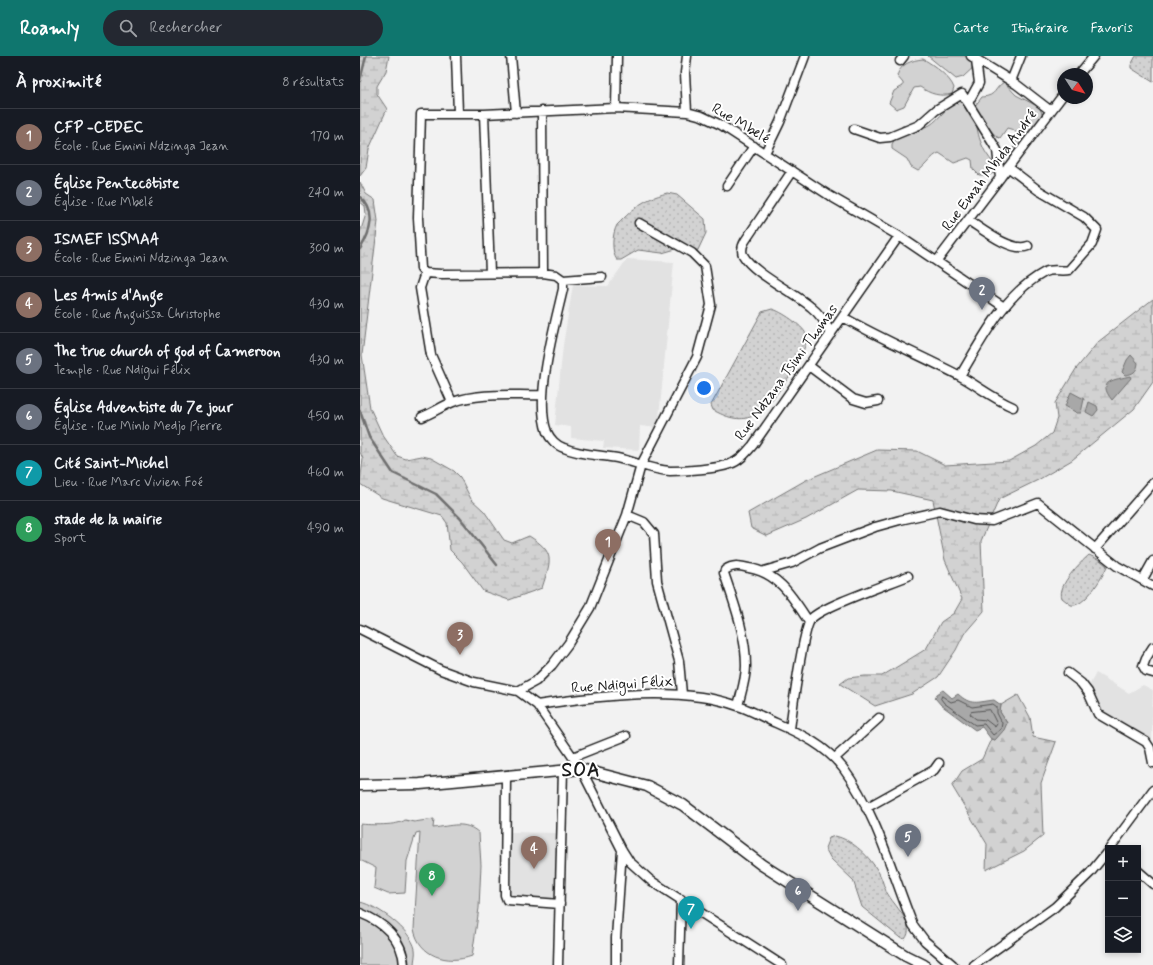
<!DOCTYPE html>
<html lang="fr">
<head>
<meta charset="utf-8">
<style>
  body { margin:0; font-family:Mynerve,sans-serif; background:#242831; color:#f1f3f6 }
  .controls { position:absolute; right:12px; bottom:12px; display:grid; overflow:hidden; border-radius:0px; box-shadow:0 2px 6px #0003 }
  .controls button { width:36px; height:36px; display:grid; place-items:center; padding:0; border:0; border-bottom:1px solid #363941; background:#171b24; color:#f1f3f6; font:20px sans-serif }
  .compass { position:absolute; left:697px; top:12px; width:36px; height:36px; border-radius:50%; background:#171b24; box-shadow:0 2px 6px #0003; rotate:126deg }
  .you { position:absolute; left:344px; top:332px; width:14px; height:14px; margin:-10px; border:3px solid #fff; border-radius:50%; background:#1a73e8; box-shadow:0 0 0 6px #1a73e833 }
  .badge { display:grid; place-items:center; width:26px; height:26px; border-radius:50%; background:#0f766e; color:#fff; font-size:13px; font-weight:700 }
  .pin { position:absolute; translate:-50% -33px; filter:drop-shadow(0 1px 2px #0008) }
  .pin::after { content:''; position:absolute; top:21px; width:14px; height:12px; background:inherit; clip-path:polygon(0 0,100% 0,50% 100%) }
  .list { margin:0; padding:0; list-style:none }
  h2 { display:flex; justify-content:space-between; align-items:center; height:52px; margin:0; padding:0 16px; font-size:17px }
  h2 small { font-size:13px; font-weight:400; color:#9ea1a6 }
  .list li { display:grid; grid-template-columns:26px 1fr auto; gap:12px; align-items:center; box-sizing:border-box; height:56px; padding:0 16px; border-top:1px solid #363941 }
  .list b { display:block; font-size:15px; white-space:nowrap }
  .list p { margin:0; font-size:13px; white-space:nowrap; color:#9ea1a6 }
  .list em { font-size:13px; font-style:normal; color:#9ea1a6 }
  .icon { flex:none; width:22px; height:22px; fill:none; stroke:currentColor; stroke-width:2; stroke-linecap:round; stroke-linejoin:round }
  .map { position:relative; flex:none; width:793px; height:909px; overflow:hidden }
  header { display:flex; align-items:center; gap:24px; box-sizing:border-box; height:56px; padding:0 20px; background:#0f766e; color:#fff }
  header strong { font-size:19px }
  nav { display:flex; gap:22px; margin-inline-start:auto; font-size:14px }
  .search { width:280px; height:36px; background:#242831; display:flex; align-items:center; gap:10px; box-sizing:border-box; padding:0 14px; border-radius:22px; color:#9ea1a6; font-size:15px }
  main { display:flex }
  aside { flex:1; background:#171b24 }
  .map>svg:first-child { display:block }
</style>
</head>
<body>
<header>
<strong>Roamly</strong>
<div class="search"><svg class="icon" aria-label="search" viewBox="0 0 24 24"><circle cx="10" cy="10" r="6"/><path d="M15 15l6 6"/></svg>Rechercher</div>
<nav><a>Carte</a><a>Itinéraire</a><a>Favoris</a></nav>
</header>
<main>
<aside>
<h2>À proximité<small>8 résultats</small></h2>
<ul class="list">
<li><span class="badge" style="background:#8d6e63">1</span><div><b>CFP -CEDEC</b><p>École · Rue Emini Ndzinga Jean</p></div><em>170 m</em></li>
<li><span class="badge" style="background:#6b7280">2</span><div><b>Église Pentecôtiste</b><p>Église · Rue Mbelé</p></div><em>240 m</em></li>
<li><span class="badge" style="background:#8d6e63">3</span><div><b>ISMEF ISSMAA</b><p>École · Rue Emini Ndzinga Jean</p></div><em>300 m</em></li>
<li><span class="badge" style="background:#8d6e63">4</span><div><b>Les Amis d'Ange</b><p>École · Rue Anguissa Christophe</p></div><em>430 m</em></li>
<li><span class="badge" style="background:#6b7280">5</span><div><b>The true church of god of Cameroon</b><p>Temple · Rue Ndigui Félix</p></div><em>430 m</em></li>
<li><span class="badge" style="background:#6b7280">6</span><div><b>Église Adventiste du 7e jour</b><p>Église · Rue Minlo Medjo Pierre</p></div><em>450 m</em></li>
<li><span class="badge" style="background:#0f9aa8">7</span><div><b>Cité Saint-Michel</b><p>Lieu · Rue Marc Vivien Foé</p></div><em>460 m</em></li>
<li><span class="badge" style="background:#2e9e5b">8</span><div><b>stade de la mairie</b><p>Sport</p></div><em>490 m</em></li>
</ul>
</aside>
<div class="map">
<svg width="793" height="909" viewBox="0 0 793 909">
  <defs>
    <pattern id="forest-firs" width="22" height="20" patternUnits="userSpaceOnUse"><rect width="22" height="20" fill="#d2d2d2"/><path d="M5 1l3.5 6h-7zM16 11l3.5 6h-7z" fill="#b4b4b4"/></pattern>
    <pattern id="wetland-marsh" width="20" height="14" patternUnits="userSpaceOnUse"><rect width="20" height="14" fill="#d2d2d2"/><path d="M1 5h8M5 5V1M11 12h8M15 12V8" fill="none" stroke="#b4b4b4"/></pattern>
    <pattern id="park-dots" width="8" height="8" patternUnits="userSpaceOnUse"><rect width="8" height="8" fill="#d2d2d2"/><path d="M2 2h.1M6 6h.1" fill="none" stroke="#b4b4b4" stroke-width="1.8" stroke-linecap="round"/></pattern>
  </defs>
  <rect width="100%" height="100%" fill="#f2f2f2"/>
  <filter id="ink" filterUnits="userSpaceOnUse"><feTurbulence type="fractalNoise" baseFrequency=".025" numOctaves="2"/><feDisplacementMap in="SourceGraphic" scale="8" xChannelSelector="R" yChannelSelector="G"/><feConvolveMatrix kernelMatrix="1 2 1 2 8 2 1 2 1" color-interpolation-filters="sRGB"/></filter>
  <g filter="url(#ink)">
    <path fill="#e2e2e2" d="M267,203l47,3 -16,166 -18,-2 -1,24 -36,-2 1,-7 -33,-3v-11l-16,-2 8,-80 10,-60 35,1z
      M736,617l33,20 14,-8 10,5 -1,51 -52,-28 -10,-29z
      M150,776l48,1 -1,65h-43l-3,-1z"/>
    <path fill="#d2d2d2" stroke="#777" d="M568,0h41l8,8 -14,13 -7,2z
      M563,3c10,5 28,19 31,29l-2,6c-12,3 -22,0 -32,-7l-6,1 -10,18 -8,3 -7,-6 5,-12 9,-5v-3l-6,-7c3,-12 15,-16 26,-17z
      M644,26l12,13 23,12 3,6 -2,6 -21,29h-6l6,-11 -5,-7 -7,-2 -7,10 -3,-1 -17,-18 -6,-12 8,-10c15,-1 12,-9 22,-15z
      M598,44c23,14 15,24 24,45 3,9 12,17 16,27l-10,3h-9l-6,-6 -1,-9 -4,-2 -14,5 -15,-10c-8,3 -13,13 -21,18l-7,-4 -4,-8 -15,-10v-5l10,-18c10,-2 20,4 28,-1 10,-6 18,-21 28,-25z
      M74,763l-1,9c18,-2 32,-8 46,5l2,32 -2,43 -7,48c-25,9 -53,0 -58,-27l6,-97 -4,1 -9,28 -2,32 -17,1 -14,-6 2,-20 -16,-8v-36c10,1 38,2 45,-4l9,2z
      M0,846c18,4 51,28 55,47 1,5 -1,11 -1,16h-54z"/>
    <path fill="url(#forest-firs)" stroke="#777" d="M658,639l12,22 3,20 23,5 -15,41 2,53 -19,15 -38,19 1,-26 -35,-58 10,-15 20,-12 9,-20 4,1 12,-17 -7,-11 1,-7z"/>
    <path fill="url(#wetland-marsh)" stroke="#777" d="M0,0h29l-3,15 -9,15v8l10,15 -18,40 -3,19 -6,8z
      M0,126l6,12 9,6 3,21 -16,134 8,53 12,26 15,22 9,3 16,-3 9,2 23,13 6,6 11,22 13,12 20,29 8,3 17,-7c27,17 22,24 13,52l-33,12 -26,-9 -21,-29 -12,-12 -3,-27 -5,-7 -60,-18 -22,-14 3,-25 -3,-7v-219l6,-19 -1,-8 -5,-4z
      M793,243v83l-19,27 -62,51 -34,20 -39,19 -18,42 3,70 -20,23 -8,16 -18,27 -26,17 -37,12 -35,-22 8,-6 17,-2h17l44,-27 15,-27 13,-9 8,-14 -17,-39 -12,-60 -41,-9 -34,-1 -52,29 -39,17 -16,-8 -3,-15 58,-33 71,-30 40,1 28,14 64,-4 27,-15 16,-13 5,-15 -2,-15 21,-34 22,-27z"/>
    <path fill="url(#park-dots)" stroke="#777" d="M776,0h17v26l-22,-14v-3z
      M307,137l10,2 28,24 1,14 -8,17 -7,3 -15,-4 -14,4 -24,-3 -17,10h-4c-6,-8 -5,-26 0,-35 18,-18 25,-25 50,-32z
      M412,253c9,2 31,17 34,25 6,16 -38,77 -53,82 -14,6 -27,1 -40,-6l-2,-5 51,-93z
      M729,499l11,5 7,6c-4,11 -23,42 -36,39l-9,-7c-5,-13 18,-35 27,-43z
      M475,780c18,4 35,21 44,37 4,7 5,17 10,23 7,11 27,30 16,43l-6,-2 -37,-30 -9,-27 -22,-21 -6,-11 4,-10z"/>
    <path fill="#a8a8a8" stroke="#707070" d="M771,299l7,8c-1,9 -5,11 -13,12l-3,-3 5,-12z
      M770,320l1,2 -19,22c-16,-20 3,-20 18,-24z
      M711,336l13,7 -3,14h-4l-12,-7z
      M729,346l8,4 1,4 -5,6 -7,-4z
      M583,634l9,8 6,-4c13,12 19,8 36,6l7,5 -1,7 7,11 -3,7 -9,10 -4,-1 -9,-12 -7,3 -34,-25 -6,-7 2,-4z"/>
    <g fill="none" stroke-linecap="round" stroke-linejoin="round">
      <path stroke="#545454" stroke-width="1" d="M582,640l9,6 7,-2 14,7 21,-3 4,3v6l5,10 -1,6 -8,6 -9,-11 -9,1 -31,-22 -3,-4z
        M630,654l7,14 -2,3 -9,-7 -10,-1 -6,-5 1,-2z"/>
      <path stroke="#707070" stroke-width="2.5" d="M0,25l6,-25
        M0,141c17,14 11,35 0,52
        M0,355l9,26 24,36 43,21 24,24 37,47"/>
      <defs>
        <path id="minor" d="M96,0l2,57
          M151,0l5,57
          M327,0l-2,17 2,39
          M611,0l45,28 35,27
          M616,4l3,23 -11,20 29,47 3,28
          M540,5l4,-5
          M719,18l15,-18
          M651,25l10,-25
          M256,52l1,-52
          M182,55l1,162
          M124,58l6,159
          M494,73l26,9 10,-1 29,-12 17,-15 26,-16 6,9
          M405,97l15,-31 25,-66
          M432,115l-47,70c-3,5 -4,9 -2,14 10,18 50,37 68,52 9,7 15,16 20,27
          M367,130l27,-40
          M608,164c14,9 44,33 60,26
          M577,205l126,-166
          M65,217l-5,15 11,67 21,47
          M203,224l-7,-5 -13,-2 -102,1 -16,-1 -4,-4 -3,-51 3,-104h63l132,-6 71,4 15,4 19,9 109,71 69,40 105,71
          M203,224v9c-8,35 -29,109 -16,143 3,7 10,14 17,16 16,7 36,7 53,10 19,4 34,12 53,13 15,0 46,-2 60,-7 10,-3 17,-12 23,-19l146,-209
          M203,224l39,-3
          M483,261c38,22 79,39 117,59 18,10 34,23 53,31
          M449,310l44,33 13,4 12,-2
          M600,320c23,-38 44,-82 85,-104 8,-4 17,0 24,-2l23,-26 5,-14 -13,-13 -46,-27 -30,-23
          M62,361c11,-4 20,-11 31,-15 27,-10 61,-6 90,-7
          M267,459l17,7 10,12 3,47 22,80 3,33
          M735,493l58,-66
          M404,515l28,-8 28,-15 55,-21 25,-7 40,-9 34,9 18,1 46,-18 79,63 36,20
          M783,523l10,-18
          M0,573l81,41 33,12 44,9 19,14 44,64 41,81 7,11 21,19 132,85
          M793,591l-7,11 -3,8 3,5 7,2
          M708,617l13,10 7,9 10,22 48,28 4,6 3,15
          M158,635l18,-10 16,-16 16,-21 22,-36 37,-93 14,-50 56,-108 14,-52 -6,-39 -13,-13 -53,-30
          M177,649c60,-9 144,-20 201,1 13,4 26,12 38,17 25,11 50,23 67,45 34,46 49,105 70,157l12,16 28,24
          M378,650c3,-13 8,-27 8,-40 0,-32 -12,-63 -22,-93l1,-3c9,-6 15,-4 24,-2 30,5 44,30 60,54
          M430,673c2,-17 13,-101 21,-110 11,-13 78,-35 97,-43
          M213,701l53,-21
          M475,702l44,-40
          M146,720l-1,119 2,5 53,4
          M506,752l68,-38 5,-7
          M750,792l43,-58
          M778,815l15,13
          M0,857c23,9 43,26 44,52
          M198,909l5,-195
          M256,909v-27l6,-88
          M319,909l2,-66
          M614,909l81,-58 35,-34 18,-22"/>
        <path id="tertiary" d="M0,729l60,-1 161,-15 66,17 36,19 79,60 144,91 18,9"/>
      </defs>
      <use href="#minor" stroke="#1c1c1c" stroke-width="11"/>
      <use href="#tertiary" stroke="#1c1c1c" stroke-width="13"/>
      <use href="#minor" stroke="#fff" stroke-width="8"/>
      <use href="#tertiary" stroke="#fff" stroke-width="10"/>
    </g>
  </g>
  <g text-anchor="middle" stroke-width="4" stroke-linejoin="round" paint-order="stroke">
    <g font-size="15" fill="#1c1c1c" stroke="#fff">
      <text transform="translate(381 67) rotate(31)" y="5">Rue Mbelé</text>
      <text transform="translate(629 114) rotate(-53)" y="5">Rue Emah Mbida André</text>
      <text transform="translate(426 316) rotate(-54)" y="5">Rue Ndzana Tsimi Thomas</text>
      <text transform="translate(262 628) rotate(-4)" y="5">Rue Ndigui Félix</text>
    </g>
    <g font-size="19" font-weight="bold" letter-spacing="1" fill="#1c1c1c" stroke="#fff">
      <text x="221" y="720">SOA</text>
    </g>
  </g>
</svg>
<div class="controls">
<button>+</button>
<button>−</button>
<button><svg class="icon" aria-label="layers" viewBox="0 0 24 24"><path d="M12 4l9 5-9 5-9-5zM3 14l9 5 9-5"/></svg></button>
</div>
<svg class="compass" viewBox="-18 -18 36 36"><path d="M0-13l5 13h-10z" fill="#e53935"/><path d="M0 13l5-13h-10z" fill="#9ea1a6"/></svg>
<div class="you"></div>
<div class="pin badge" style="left:248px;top:506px;background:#8d6e63">1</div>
<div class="pin badge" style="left:622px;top:254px;background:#6b7280">2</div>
<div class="pin badge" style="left:100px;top:599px;background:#8d6e63">3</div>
<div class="pin badge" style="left:174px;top:813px;background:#8d6e63">4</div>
<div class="pin badge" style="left:548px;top:801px;background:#6b7280">5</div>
<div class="pin badge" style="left:438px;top:855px;background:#6b7280">6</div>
<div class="pin badge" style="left:331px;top:873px;background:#0f9aa8">7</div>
<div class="pin badge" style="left:72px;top:840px;background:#2e9e5b">8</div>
</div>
</main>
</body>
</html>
